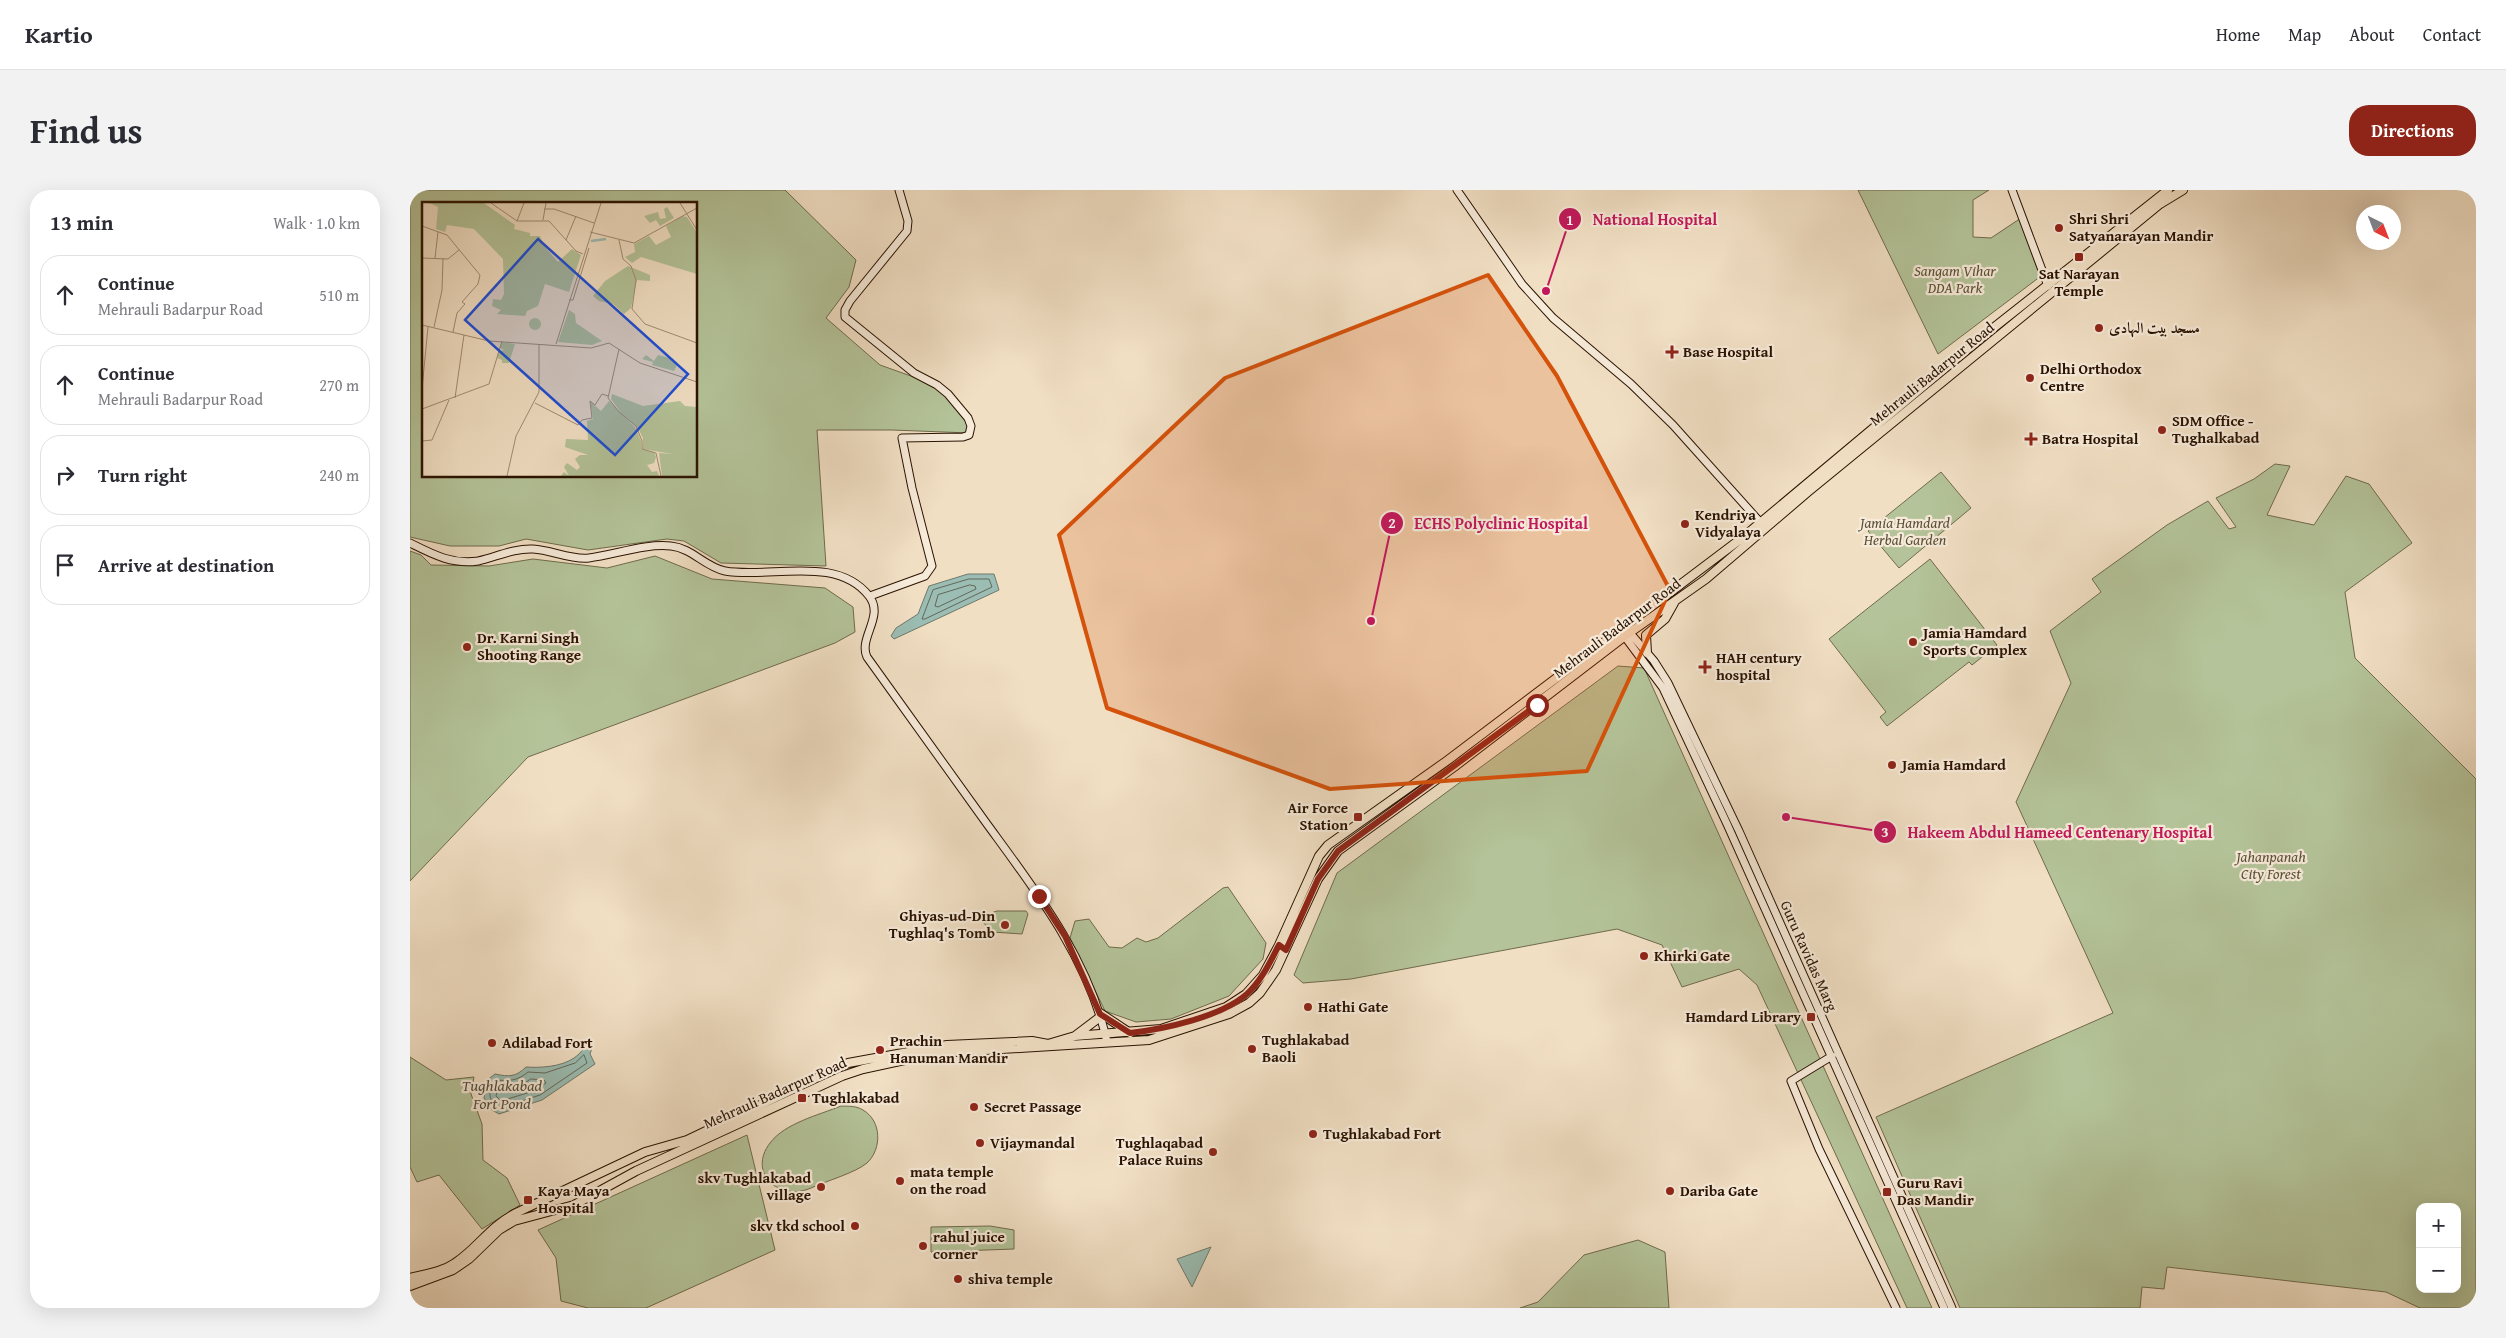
<!DOCTYPE html>
<html lang="en">
<head>
<meta charset="utf-8">
<style>
  body { margin:0; font-family:"Gentium Book Plus",Amiri,serif; background:#f2f2f3; color:#2b2b33 }
  .controls { position:absolute; right:15px; bottom:15px; display:grid; overflow:hidden; border-radius:10px; box-shadow:0 5px 20px #0002 }
  .controls button { width:45px; height:45px; display:grid; place-items:center; padding:0; border:0; border-bottom:1px solid #e1e1e2; background:#fff; color:#2b2b33; font:25px sans-serif }
  .compass { position:absolute; left:1946px; top:15px; width:45px; height:45px; border-radius:50%; background:#fff; box-shadow:0 5px 20px #0002; rotate:138deg }
  .stop { position:absolute; width:15px; height:15px; margin:-11px; border:4px solid #8f2418; border-radius:50%; background:#fff }
  .stop.end { background:#8f2418; border-color:#fff; box-shadow:0 1px 5px #0008 }
  .list { margin:0; padding:0; list-style:none }
  h2 { display:flex; justify-content:space-between; align-items:center; height:65px; margin:0; padding:0 20px; font-size:21px }
  h2 small { font-size:16px; font-weight:400; color:#7c7c81 }
  .list li { display:grid; grid-template-columns:32px 1fr auto; gap:15px; align-items:center; box-sizing:border-box; height:80px; margin:0 10px 10px; padding:0 10px; border:1px solid #e1e1e2; border-radius:20px }
  .list b { display:block; font-size:19px; white-space:nowrap }
  .list p { margin:0; font-size:16px; white-space:nowrap; color:#7c7c81 }
  .list em { font-size:16px; font-style:normal; color:#7c7c81 }
  .icon { flex:none; width:28px; height:28px; fill:none; stroke:currentColor; stroke-width:2; stroke-linecap:round; stroke-linejoin:round }
  .map { position:relative; flex:none; width:2066px; height:1118px; overflow:hidden; border-radius:20px }
  header { display:flex; align-items:center; gap:30px; box-sizing:border-box; height:70px; padding:0 25px; background:#fff; border-bottom:1px solid #e1e1e2 }
  header strong { font-size:24px }
  nav { display:flex; gap:28px; margin-inline-start:auto; font-size:18px }
  .intro { display:flex; align-items:center; justify-content:space-between; box-sizing:border-box; height:120px; padding:0 30px }
  h1 { margin:0; font-size:35px }
  .button { padding:12px 22px; border-radius:20px; background:#8f2418; color:#fff; font-size:18px; font-weight:700 }
  main { display:flex; gap:30px; padding:0 30px }
  aside { flex:1; background:#fff; border-radius:20px; box-shadow:0 5px 20px #0002 }
  .map>svg:first-child { display:block }
</style>
</head>
<body>
<header>
<strong>Kartio</strong>
<nav><a>Home</a><a>Map</a><a>About</a><a>Contact</a></nav>
</header>
<div class="intro"><h1>Find us</h1><a class="button">Directions</a></div>
<main>
<aside>
<h2>13 min<small>Walk · 1.0 km</small></h2>
<ul class="list">
<li><svg class="icon" aria-label="ahead" viewBox="0 0 24 24"><path d="M12 20V5M6 11l6-6 6 6"/></svg><div><b>Continue</b><p>Mehrauli Badarpur Road</p></div><em>510 m</em></li>
<li><svg class="icon" aria-label="ahead" viewBox="0 0 24 24"><path d="M12 20V5M6 11l6-6 6 6"/></svg><div><b>Continue</b><p>Mehrauli Badarpur Road</p></div><em>270 m</em></li>
<li><svg class="icon" aria-label="right" viewBox="0 0 24 24"><path d="M7 20v-9h11M14 6l5 5-5 5"/></svg><div><b>Turn right</b></div><em>240 m</em></li>
<li><svg class="icon" aria-label="arrive" viewBox="0 0 24 24"><path d="M6 21V4h12l-3 4 3 4H6"/></svg><div><b>Arrive at destination</b></div></li>
</ul>
</aside>
<div class="map">
<svg width="2066" height="1118" viewBox="0 0 2066 1118">
  <rect width="100%" height="100%" fill="#f1dfc4"/>
  <filter id="stains"><feTurbulence type="fractalNoise" baseFrequency=".004" numOctaves="4"/><feColorMatrix values="0 0 0 0 .2 0 0 0 0 .09 0 0 0 0 .02 0 0 0 .5 -.17"/></filter>
  <radialGradient id="worn" r=".72"><stop offset=".6" stop-color="#630" stop-opacity="0"/><stop offset="1" stop-color="#630" stop-opacity=".3"/></radialGradient>
  <path fill="#b4c399" stroke="#6f6a4c" fill-rule="evenodd" d="M0,0h375l71,70 -7,27 -23,31 54,47 59,21 28,34 3,13 -78,-3h-75l9,136 -105,-3 -37,-22 -17,-2 -79,11 -62,-11 -27,7h-49l-40,-9zM14,14h272v272h-272z
    M1448,0h131l-16,10v37l18,1 30,-20 20,58 -103,78z
    M1865,274l15,2 -23,49 47,10 32,-49 23,8 43,59 -67,49 10,66 121,121v529h-56l-34,-16 -219,-25 -3,22 -22,-2 -2,21h-180l-84,-191 237,-104 -97,-211 55,-119 -21,-52 51,-39 -9,-13 75,-54 41,-24 21,28 7,-2 -20,-29 38,-19zM2010,1017h37v82h-37z
    M1531,282l30,36 -72,60 -31,-37z
    M0,361l11,4 10,10 58,1 44,-7 74,9 48,-12 57,23 113,9 28,19 2,25 -20,11 -307,114 -118,124z
    M1520,369l67,86 -25,20 -3,-3 -82,64 -7,-9 6,-5 -57,-73z
    M1208,476l26,2 288,640h-25l-150,-323 -18,-16 -57,18 -20,-42 -45,-16 -266,50 -48,4 -9,-8 43,-102z
    M818,697l38,56 -3,16 -34,37 -58,23 -35,3 -31,-11 -35,-73 5,-17 14,-2 20,28 13,1 15,-10 9,4 12,-4 65,-50z
    M587,721h29l2,3 -6,20 -30,-2 -12,-13 -1,-2z
    M0,867l36,23 28,-3 -3,17 11,30 1,36 24,18 13,27 -38,24 -43,-54 -22,7 -7,-15z
    M431,916c7,0 16,0 22,4 19,11 19,39 4,53 -12,10 -41,18 -56,25 -32,14 -64,-15 -41,-45 15,-20 49,-28 71,-37z
    M337,945l28,115 -129,58h-58l-27,-7 -5,-43 -18,-28z
    M580,1036l24,4v19l-83,3v-25z
    M1228,1050l27,12 4,56h-149l18,-6 46,-47z"/>
  <path fill="#9bbdb3" stroke="#6e796b" d="M558,384h26l5,16 -105,49 -3,-3 5,-8 22,-14 11,-28z
    M183,855l-3,9 5,10 -53,36 -43,14 -7,-4 -8,-12 2,-17 9,-7c14,3 21,3 31,-7 14,1 35,0 48,-9 9,-6 7,-10 19,-13z
    M801,1057l-19,40 -15,-28z"/>
  <g fill="none" stroke-linecap="round" stroke-linejoin="round">
    <path stroke="#62685a" stroke-width="1" d="M559,389h20l3,8 -67,32h-3l11,-29z
      M560,395l5,1 1,3 -38,18 -3,-1 3,-11z
      M174,865l3,8 -47,32 -40,13c-11,-5 -11,-13 -9,-24l5,-4c14,1 21,1 32,-8l17,1 30,-10z
      M121,889l13,1 2,3 -9,7 -36,11 -5,-5 2,-9 22,-1z"/>
    <defs>
      <path id="secondary" d="M1047,0l65,94 31,34 78,66 42,41 87,97
        M1602,0l36,96
        M0,353c22,11 42,22 68,18 18,-4 36,-13 55,-12 19,1 37,11 56,9 25,-3 57,-15 82,-12 21,2 34,21 54,25 45,8 111,-17 144,25 16,20 -11,42 -2,61 40,56 80,112 120,167 49,67 102,135 120,218
        M460,406l55,-20 7,-10 -20,-78 -10,-50 61,-1 6,-2 2,-9 -3,-8 -20,-24 -11,-9 -23,-12 -69,-56v-7l5,-9 57,-70 1,-10 -9,-31
        M1214,436l30,35 14,22 71,148 213,477
        M1212,443l41,55 64,136 217,484
        M1422,866l-41,25 28,68 77,159"/>
      <path id="primary" d="M1237,463l-1,-18 19,-16 9,-16
        M690,823l30,20
        M665,846l25,-19
        M0,1088c15,-4 32,-6 45,-15 23,-15 33,-35 61,-50l129,-61 42,-12 161,-77 99,-18 85,-4 16,3 27,-8 86,-7 65,-22 20,-13 17,-19 16,-30 40,-89 9,-11 120,-85 294,-222 245,-205 181,-143
        M0,1096l43,-16 16,-11 30,-29 15,-9 60,-16 62,-34 206,-95 21,-7 74,-16 212,-13 80,-26 20,-11 11,-10 16,-23 42,-91 20,-28 116,-84 171,-131 81,-57 103,-88 351,-287 23,-14"/>
    </defs>
    <use href="#secondary" stroke="#2a1200" stroke-width="9"/>
    <use href="#primary" stroke="#2a1200" stroke-width="10"/>
    <use href="#secondary" stroke="#f6ead9" stroke-width="7"/>
    <use href="#primary" stroke="#f1dfc4" stroke-width="8"/>
  </g>
  <g fill="none" stroke-linecap="round" stroke-linejoin="round">
    <path stroke="#8f2418" stroke-width="6" d="M629,706l26,40 35,78 30,19c34,-4 91,-16 117,-39 15,-14 23,-32 32,-49l7,5 32,-71 20,-28 199,-146"/>
  </g>
  <path fill="#d5520b" fill-opacity="0.2" stroke="#d5520b" stroke-width="4" stroke-linejoin="round" d="M1078,85l69,101 113,214 -83,181 -257,18 -223,-81 -48,-173 166,-157z"/>
  <g fill="#8f2418" stroke="#f6ead9" stroke-width="2">
    <circle cx="1649" cy="38" r="5"/>
    <rect x="1664" y="62" width="10" height="10" rx="2.5"/>
    <circle cx="1689" cy="138" r="5"/>
    <path d="M1259.5 154.5h5v5h5v5h-5v5h-5v-5h-5v-5h5z"/>
    <circle cx="1620" cy="188" r="5"/>
    <circle cx="1752" cy="240" r="5"/>
    <path d="M1618.5 241.5h5v5h5v5h-5v5h-5v-5h-5v-5h5z"/>
    <circle cx="1275" cy="334" r="5"/>
    <circle cx="1503" cy="452" r="5"/>
    <circle cx="57" cy="457" r="5"/>
    <path d="M1292.5 469.5h5v5h5v5h-5v5h-5v-5h-5v-5h5z"/>
    <circle cx="1482" cy="575" r="5"/>
    <rect x="943" y="622" width="10" height="10" rx="2.5"/>
    <circle cx="595" cy="735" r="5"/>
    <circle cx="1234" cy="766" r="5"/>
    <circle cx="898" cy="817" r="5"/>
    <rect x="1396" y="822" width="10" height="10" rx="2.5"/>
    <circle cx="82" cy="853" r="5"/>
    <circle cx="842" cy="859" r="5"/>
    <circle cx="470" cy="860" r="5"/>
    <rect x="387" y="903" width="10" height="10" rx="2.5"/>
    <circle cx="564" cy="917" r="5"/>
    <circle cx="903" cy="944" r="5"/>
    <circle cx="570" cy="953" r="5"/>
    <circle cx="803" cy="962" r="5"/>
    <circle cx="490" cy="991" r="5"/>
    <circle cx="411" cy="997" r="5"/>
    <circle cx="1260" cy="1001" r="5"/>
    <rect x="1472" y="997" width="10" height="10" rx="2.5"/>
    <rect x="113" y="1005" width="10" height="10" rx="2.5"/>
    <circle cx="445" cy="1036" r="5"/>
    <circle cx="513" cy="1056" r="5"/>
    <circle cx="548" cy="1089" r="5"/>
  </g>
  <g text-anchor="middle" stroke-width="4.5" stroke-linejoin="round" paint-order="stroke">
    <g font-size="15" font-weight="bold" fill="#2a1200" stroke="#f6ead9" text-anchor="start">
      <text x="1659" y="34">Shri Shri<tspan x="1659" dy="17">Satyanarayan Mandir</tspan></text>
      <text x="1669" y="89" text-anchor="middle">Sat Narayan<tspan x="1669" dy="17">Temple</tspan></text>
      <text x="1699" y="143">مسجد بیت الہادی</text>
      <text x="1273" y="167">Base Hospital</text>
      <text x="1630" y="184">Delhi Orthodox<tspan x="1630" dy="17">Centre</tspan></text>
      <text x="1762" y="236">SDM Office -<tspan x="1762" dy="17">Tughalkabad</tspan></text>
      <text x="1632" y="254">Batra Hospital</text>
      <text x="1285" y="330">Kendriya<tspan x="1285" dy="17">Vidyalaya</tspan></text>
      <text x="1513" y="448">Jamia Hamdard<tspan x="1513" dy="17">Sports Complex</tspan></text>
      <text x="67" y="453">Dr. Karni Singh<tspan x="67" dy="17">Shooting Range</tspan></text>
      <text x="1306" y="473">HAH century<tspan x="1306" dy="17">hospital</tspan></text>
      <text x="1492" y="580">Jamia Hamdard</text>
      <text x="938" y="623" text-anchor="end">Air Force<tspan x="938" dy="17">Station</tspan></text>
      <text x="585" y="731" text-anchor="end">Ghiyas-ud-Din<tspan x="585" dy="17">Tughlaq's Tomb</tspan></text>
      <text x="1244" y="771">Khirki Gate</text>
      <text x="908" y="822">Hathi Gate</text>
      <text x="1391" y="832" text-anchor="end">Hamdard Library</text>
      <text x="852" y="855">Tughlakabad<tspan x="852" dy="17">Baoli</tspan></text>
      <text x="480" y="856">Prachin<tspan x="480" dy="17">Hanuman Mandir</tspan></text>
      <text x="92" y="858">Adilabad Fort</text>
      <text x="402" y="913">Tughlakabad</text>
      <text x="574" y="922">Secret Passage</text>
      <text x="913" y="949">Tughlakabad Fort</text>
      <text x="580" y="958">Vijaymandal</text>
      <text x="793" y="958" text-anchor="end">Tughlaqabad<tspan x="793" dy="17">Palace Ruins</tspan></text>
      <text x="500" y="987">mata temple<tspan x="500" dy="17">on the road</tspan></text>
      <text x="401" y="993" text-anchor="end">skv Tughlakabad<tspan x="401" dy="17">village</tspan></text>
      <text x="1487" y="998">Guru Ravi<tspan x="1487" dy="17">Das Mandir</tspan></text>
      <text x="128" y="1006">Kaya Maya<tspan x="128" dy="17">Hospital</tspan></text>
      <text x="1270" y="1006">Dariba Gate</text>
      <text x="435" y="1041" text-anchor="end">skv tkd school</text>
      <text x="523" y="1052">rahul juice<tspan x="523" dy="17">corner</tspan></text>
      <text x="558" y="1094">shiva temple</text>
    </g>
    <g font-size="15" font-style="italic" fill="#5a5036" stroke="#f6ead9">
      <text x="1545" y="86">Sangam Vihar<tspan x="1545" dy="17">DDA Park</tspan></text>
      <text x="1495" y="338">Jamia Hamdard<tspan x="1495" dy="17">Herbal Garden</tspan></text>
      <text x="1861" y="672">Jahanpanah<tspan x="1861" dy="17">City Forest</tspan></text>
    </g>
    <g font-size="15" fill="#2a1200" stroke="#f6ead9">
      <text transform="translate(1522 184) rotate(-39)" y="5">Mehrauli Badarpur Road</text>
      <text transform="translate(1207 438) rotate(-37)" y="5">Mehrauli Badarpur Road</text>
      <text transform="translate(1399 766) rotate(66)" y="5">Guru Ravidas Marg</text>
      <text transform="translate(365 903) rotate(-24)" y="5">Mehrauli Badarpur Road</text>
    </g>
    <g font-size="16" font-style="italic" fill="#524e3f" stroke="#f6ead9">
      <text x="92" y="901">Tughlakabad<tspan x="92" dy="18">Fort Pond</tspan></text>
    </g>
  </g>
  <g transform="translate(12 12)">
    <rect width="275" height="275" fill="#f1dfc4"/>
    <path d="M7,1h55l31,22 -1,4 16,4v3h10l4,10 14,16 14,-13 9,6 -12,37 -24,-8 -7,22 -11,5 -2,5 -28,-2 4,-4 -9,-4 1,-7 8,1 3,-6 -1,-35 -29,-30 -27,-4 -2,7 -9,-3 2,-22zM245,5l7,11 -14,8 -4,-6 -6,3 -6,-7 14,-4 2,7 6,-1 -2,-9zM260,14l5,1 10,16v41l-56,-17 -9,6 -7,-6 10,-5 -1,-8 15,-8 7,9 15,-8 -5,-11zM206,64l22,9v6l-13,-1 -6,28 -7,6 -11,-10 -14,-3 -6,-5 12,-15zM147,108l6,4 1,9 26,18 -10,4 -34,-3zM107 122a6 6 0 1 1 12 0a6 6 0 1 1-12 0ZM80,140l13,2 -6,19h-7v-3l-5,-2 1,-6 6,-2 -4,-2zM224,153l8,6 4,-6 15,4 4,6 -3,6 -22,-6 1,-3 -11,-3zM190,192l31,12 37,-5 5,5 12,1v69h-35l-3,-23 14,1 -31,-5 1,-11 -5,-10 -17,-15 -10,-14zM168,199l11,10 8,-10 26,26 6,14v8l13,3 2,5 -2,6 -7,2 5,7 5,-1 2,5h-98l3,-4 5,4 -5,-9 3,-4 10,7 3,-3 -5,-8 5,-4h8l-23,-8 1,-8 22,1 -1,-19 6,-2z" fill="#b4c399"/>
    <path fill="none" stroke="#9bbdb3" stroke-width="2.5" d="M169,39l15,-2"/>
    <path fill="none" stroke="#a18d76" stroke-width="1" d="M69,1l26,18h32l27,30 7,3M258,1l17,27M122,7h10l40,14M121,18l3,-17M95,19l7,-18M0,24l25,9 33,40 -2,9 -16,18 3,2 -8,9 -4,19M168,30l44,11 63,-35M144,38l10,-24M197,38l4,19 8,7 5,14 -4,29 13,15 52,19M0,56l26,1 11,-9M13,56l3,-26M147,98h4l16,-52M0,123l67,16 102,7 18,-5 31,20 57,19M12,125l8,-37 1,-32M134,142l45,-141M197,147l-11,49 11,14 17,14 6,15v8l14,4 5,23M0,187l6,-62M33,196l9,-63M113,201l43,22 4,-5 10,-2 -2,-17 5,4 7,-11 6,2M0,207l67,-25 13,-43M0,239l10,-1 17,-40M85,274l9,-40 23,-44v-48"/>
    <path fill="#1d4ed8" fill-opacity="0.15" stroke="#1d4ed8" stroke-width="2.5" d="M116,37l150,135 -73,81 -150,-135z"/>
    <rect width="275" height="275" fill="none" stroke="#2a1200" stroke-width="2.5"/>
  </g>
  <path fill="none" stroke="#c2185b" stroke-width="2" d="M1136 101L1160 29M961 431L982 333M1376 627L1475 642"/>
  <g fill="#c2185b" stroke="#f6ead9" stroke-width="2">
    <circle cx="1136" cy="101" r="5"/>
    <circle cx="961" cy="431" r="5"/>
    <circle cx="1376" cy="627" r="5"/>
    <circle cx="1160" cy="29" r="12"/>
    <circle cx="982" cy="333" r="12"/>
    <circle cx="1475" cy="642" r="12"/>
  </g>
  <g font-size="15" text-anchor="middle" font-weight="bold" fill="#fff">
    <text x="1160" y="35">1</text>
    <text x="982" y="338">2</text>
    <text x="1475" y="647">3</text>
  </g>
  <g font-size="16" text-anchor="middle" font-weight="bold" fill="#c2185b" stroke="#f6ead9" stroke-width="4.5" stroke-linejoin="round" paint-order="stroke">
    <text x="1245" y="35">National Hospital</text>
    <text x="1091" y="339">ECHS Polyclinic Hospital</text>
    <text x="1650" y="648">Hakeem Abdul Hameed Centenary Hospital</text>
  </g>
  <rect width="100%" height="100%" filter="url(#stains)"/>
  <rect width="100%" height="100%" fill="url(#worn)"/>
</svg>
<div class="controls">
<button>+</button>
<button>−</button>
</div>
<svg class="compass" viewBox="-18 -18 36 36"><path d="M0-13l5 13h-10z" fill="#e53935"/><path d="M0 13l5-13h-10z" fill="#7c7c81"/></svg>
<div class="stop" style="left:1127px;top:515px"></div>
<div class="stop end" style="left:629px;top:706px"></div>
</div>
</main>
</body>
</html>
